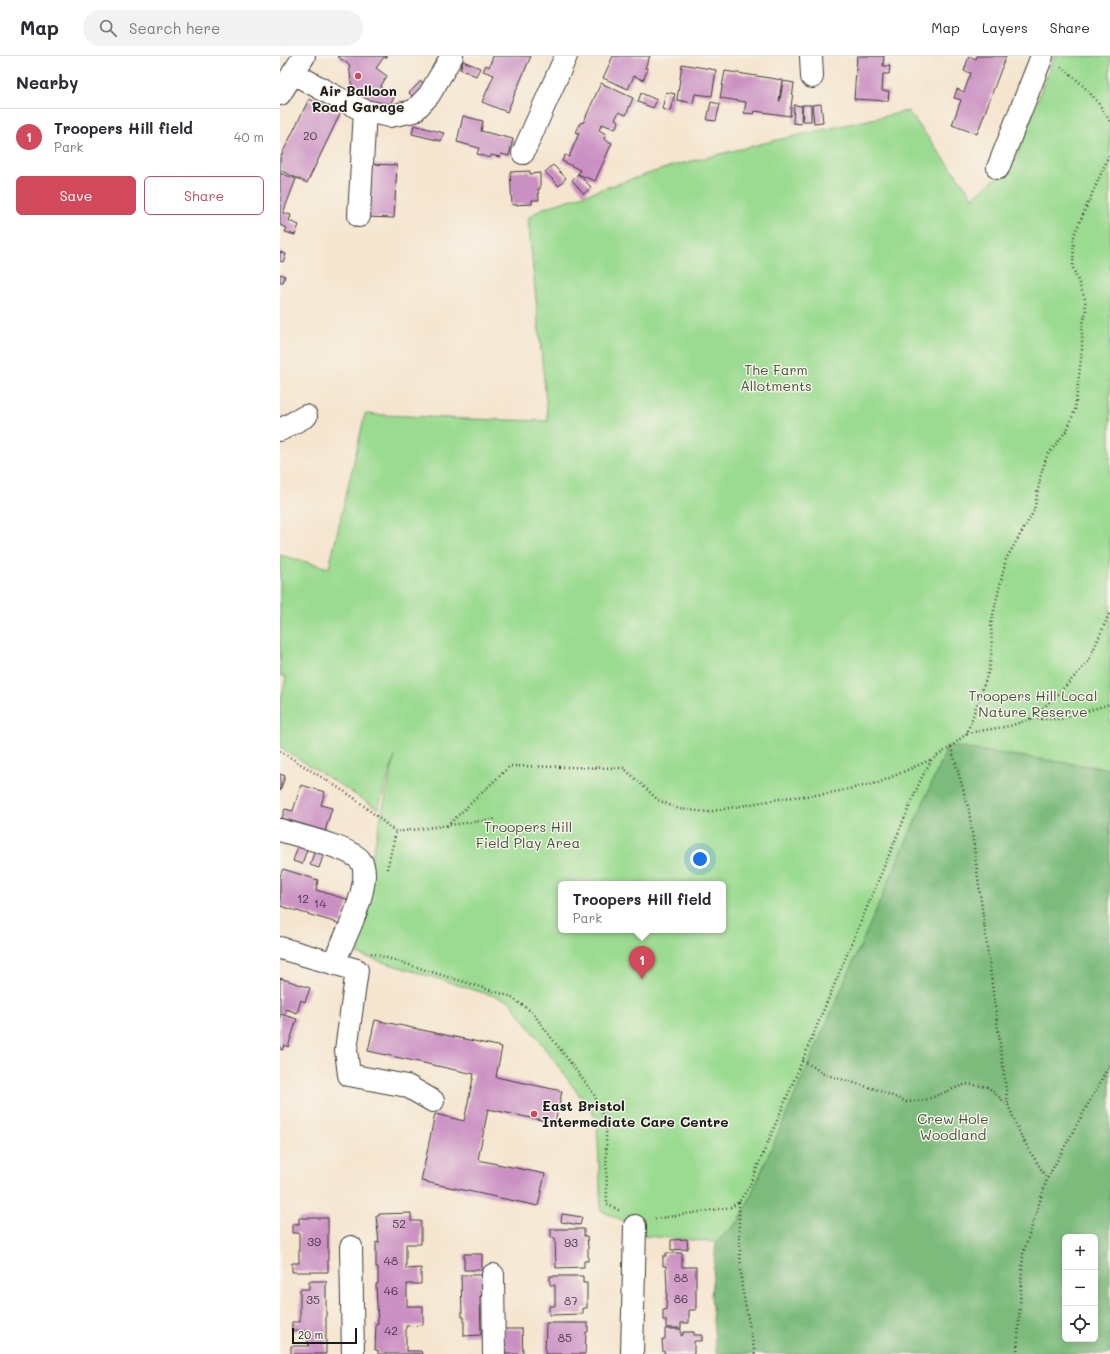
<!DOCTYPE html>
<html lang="en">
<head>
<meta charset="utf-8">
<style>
  body { margin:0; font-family:Mali,sans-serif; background:#f2f2f3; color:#2b2b33 }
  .controls { position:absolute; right:12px; bottom:12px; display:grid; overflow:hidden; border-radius:6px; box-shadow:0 2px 10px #0003 }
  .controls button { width:36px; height:36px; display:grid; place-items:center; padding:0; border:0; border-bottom:1px solid #e1e1e2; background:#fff; color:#2b2b33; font:20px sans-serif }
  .scale { position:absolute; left:12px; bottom:10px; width:65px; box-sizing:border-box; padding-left:4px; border:2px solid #1c1c1c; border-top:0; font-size:11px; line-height:14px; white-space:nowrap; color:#1c1c1c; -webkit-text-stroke:3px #f7f3e8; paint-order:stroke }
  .you { position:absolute; left:420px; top:803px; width:14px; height:14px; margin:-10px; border:3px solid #fff; border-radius:50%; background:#1a73e8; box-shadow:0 0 0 6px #1a73e833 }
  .badge { display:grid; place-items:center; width:26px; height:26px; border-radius:50%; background:#d1495b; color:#fff; font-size:13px; font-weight:700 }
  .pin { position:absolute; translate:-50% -33px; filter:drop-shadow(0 1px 2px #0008) }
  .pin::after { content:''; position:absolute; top:21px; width:14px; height:12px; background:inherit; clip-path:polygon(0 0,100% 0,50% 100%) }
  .popup { position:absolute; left:278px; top:825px; width:168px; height:52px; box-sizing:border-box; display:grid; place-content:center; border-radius:6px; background:#fff; filter:drop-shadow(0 1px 3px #0005); font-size:13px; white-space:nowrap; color:#7c7c81 }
  .popup b { font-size:15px; color:#2b2b33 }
  .popup::after { content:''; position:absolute; left:50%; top:100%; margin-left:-8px; border:8px solid transparent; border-top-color:#fff }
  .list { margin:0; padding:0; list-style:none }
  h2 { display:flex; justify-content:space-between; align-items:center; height:52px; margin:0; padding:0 16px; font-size:17px }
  h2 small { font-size:13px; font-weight:400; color:#7c7c81 }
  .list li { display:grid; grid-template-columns:26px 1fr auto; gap:12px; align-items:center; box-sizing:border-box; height:56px; padding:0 16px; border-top:1px solid #e1e1e2 }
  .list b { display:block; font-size:15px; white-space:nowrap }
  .list p { margin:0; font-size:13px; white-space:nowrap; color:#7c7c81 }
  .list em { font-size:13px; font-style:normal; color:#7c7c81 }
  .actions { display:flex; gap:8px; padding:12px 16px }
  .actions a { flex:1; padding:9px 0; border:1px solid #d1495b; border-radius:6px; text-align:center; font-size:14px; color:#d1495b }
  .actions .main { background:#d1495b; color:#fff }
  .icon { flex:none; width:22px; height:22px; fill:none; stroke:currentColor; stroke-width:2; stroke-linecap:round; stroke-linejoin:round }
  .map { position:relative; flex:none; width:830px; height:1298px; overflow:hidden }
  header { display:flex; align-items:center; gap:24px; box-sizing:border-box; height:56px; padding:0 20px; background:#fff; border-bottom:1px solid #e1e1e2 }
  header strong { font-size:19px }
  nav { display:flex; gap:22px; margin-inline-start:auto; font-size:14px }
  .search { width:280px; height:36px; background:#f2f2f3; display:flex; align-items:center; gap:10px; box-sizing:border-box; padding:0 14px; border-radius:22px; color:#7c7c81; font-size:15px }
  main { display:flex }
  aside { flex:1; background:#fff }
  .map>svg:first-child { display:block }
</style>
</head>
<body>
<header>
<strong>Map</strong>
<div class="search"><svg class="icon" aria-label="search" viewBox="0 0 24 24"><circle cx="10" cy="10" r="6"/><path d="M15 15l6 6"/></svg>Search here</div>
<nav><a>Map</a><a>Layers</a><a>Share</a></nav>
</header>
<main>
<aside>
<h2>Nearby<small></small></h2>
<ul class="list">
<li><span class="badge">1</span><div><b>Troopers Hill field</b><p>Park</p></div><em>40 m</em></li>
</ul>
<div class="actions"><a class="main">Save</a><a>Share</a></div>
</aside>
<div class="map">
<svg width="830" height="1298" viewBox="0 0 830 1298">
  <rect width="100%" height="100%" fill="#f7f3e8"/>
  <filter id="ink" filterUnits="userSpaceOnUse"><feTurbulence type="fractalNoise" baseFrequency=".025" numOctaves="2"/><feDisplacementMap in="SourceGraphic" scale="8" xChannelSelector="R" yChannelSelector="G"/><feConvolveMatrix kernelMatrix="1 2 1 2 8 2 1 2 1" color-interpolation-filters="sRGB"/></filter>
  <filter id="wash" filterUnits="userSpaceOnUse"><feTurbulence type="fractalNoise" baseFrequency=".012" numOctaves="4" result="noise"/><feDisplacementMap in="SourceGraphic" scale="16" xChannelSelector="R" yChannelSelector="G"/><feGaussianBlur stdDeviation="0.9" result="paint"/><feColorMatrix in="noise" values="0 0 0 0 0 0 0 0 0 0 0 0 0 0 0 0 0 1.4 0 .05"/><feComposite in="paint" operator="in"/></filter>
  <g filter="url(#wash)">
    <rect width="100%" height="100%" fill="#f5e5cf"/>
    <path fill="#9bdb91" stroke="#5c7c56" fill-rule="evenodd" d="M774,0h56v780l-370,384 -24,22 -71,-6 -10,-10 -34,-15 -4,-92 -87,-118 -160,-49 45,-196 -17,53 -98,-62v-44l6,-26 -6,-2v-120l49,13 36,-154 102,5 81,2 -20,-203 13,-9 131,-43 105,-26 131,-29 65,86 28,-23 8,2zM281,828h162v46h-162z"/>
    <path fill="#7cbb7b" stroke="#4c6c4c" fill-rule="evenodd" d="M668,690l162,23v585h-394l-5,-58 5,-54 24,-22zM785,1181h30v102h-30z"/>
    <g id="blocks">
      <path fill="#cb90c3" d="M57,0h50l-1,2 -2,-1 -8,11 11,8 -7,11 15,9 -7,11 -35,-11 -4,-31z
        M213,0h38l-24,56 -25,-10 12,-27 -11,-4 3,-6 3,2z
        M333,0h37l-5,12 3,1 -5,11 -9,-4 -6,13 -25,-11z
        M577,0h27l-1,10h7l-1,8h-6l-1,17h7l-1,10 -34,-2z
        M689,0l7,3 1,-3h29l-29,78 -25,-9 9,-25 -7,-2 3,-9 7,3 7,-19 -7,-2z
        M183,5l17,7 -4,8 -16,-7z
        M402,8l34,6 -4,26 -17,-2 -2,9 -16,-3z
        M445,15l57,9 -3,21h1l3,-20 11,2 -4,33 -35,-5 -1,3 -10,-1 2,-11 -26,-4z
        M141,25l6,6 -12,12 -6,-6z
        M321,27l32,15 -7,17 -7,-3 -4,7 4,2 -4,8 -13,-5 -3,6 7,4 -2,5 8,4 -17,38 -17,-7 2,-4 -18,-9 3,-6 4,2 10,-24 -3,-1 5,-10 2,1z
        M386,36l9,2 -5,17 -8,-2z
        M361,37l16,7 -4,8 -15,-6z
        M29,43l31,15 -33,69 -27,-13v-12z
        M431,46l9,2 -4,17 -9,-1z
        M541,48l2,18 -9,1 -2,-18z
        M514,49l8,1 -1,18 -8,-1z
        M522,49h9v16h-8z
        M183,60l20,5 -2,10 32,8 -4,17 -8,-2 -1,3 -9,-2 -1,3 -13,-4 2,-6 -22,-6z
        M134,69l30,8 -3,8 -29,-7z
        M88,108l29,1 -3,53 -29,-1z
        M273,109l13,13 -7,8 -14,-14z
        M250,115v3l10,-1v16h-2l1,11h-7v4l-20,1 -2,-33z
        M0,117l16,6 -13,34 8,2 -2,6 10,4 -4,10 -10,-3 2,-4 -7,-3z
        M298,118l13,13 -7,7 -12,-14z
        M0,196l6,2 -3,8 -3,-1z
        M0,218l5,2 -2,6h-3z
        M0,718l5,2 -5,15z
        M21,729l24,7 -4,13 11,3 -7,23 -43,-13 3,-9 8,2z
        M18,790l9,3 -5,15 -9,-3z
        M35,794l9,3 -5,15 -9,-3z
        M3,813l35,11 -2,10 33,10 -8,24 -61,-18v-30z
        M0,922l30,10 -5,14 -4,-2 -4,13 -11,-4 -1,5 -5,-2z
        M0,958l17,5 -9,28 -4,-2 -2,5 -2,-1z
        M95,964l127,27 -6,30 66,14 -7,32 -67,-14 -10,51 67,14 -7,32 -117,-25 14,-67 29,7 10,-47 -106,-23z
        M131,1157v8h10v23h-15v25l15,-1v16h-14v22h16v19l-17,1v25h15l1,3h-44v-4h-3l1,-26h2l-2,-40h2v-16h-2v-26l3,1 -3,-27h3v-2z
        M282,1158l20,3 -2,8 -19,-3z
        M19,1162h29v54h-36v-9h7v-30h-7v-9h7z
        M271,1173h33v7h3l1,12v13h-4v6l-28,1 -1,-30h-4z
        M407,1183l1,10 -17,1v-10z
        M386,1197h16v14h14v43h-7v13h-8v5h-15v-8h-3v-10h3l1,-21 -1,-23h-3v-10h3z
        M184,1198h18v16h-18z
        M181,1219h26v21h-7l1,39 -17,1v-19h-2z
        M270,1220h33v7h4v25h-4v6l-34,1v-9h6v-21h-5z
        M29,1225h17v73h-35v-8h18l-3,-15h-14v-9h8v-33h9z
        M266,1267h42v9h-2l-1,22h-40z
        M224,1273h18l1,25h-19z
        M385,1273h16v7l2,-1v-3h11v3h8v6h-8v13h-29v-2h-2l-1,-13h3z"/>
    </g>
  </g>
  <g filter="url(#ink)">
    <use href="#blocks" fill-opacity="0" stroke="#3d3a37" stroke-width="1"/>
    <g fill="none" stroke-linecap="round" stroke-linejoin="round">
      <defs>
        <path id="minor" d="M531,0l1,21
          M13,17l43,24 29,14 -6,105
          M85,55l25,5 24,-5 15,-16 23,-39
          M243,97l43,-97
          M718,112l44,-112
          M0,374l26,-14
          M0,774c18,6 69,17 80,30 16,18 -18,85 -27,103
          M0,892l77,22 -11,80 3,25 58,11 26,15
          M71,1191l2,107
          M213,1219l1,79
          M352,1298l3,-128"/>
        <path id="major" d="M0,38l24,-38"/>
      </defs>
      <use href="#minor" stroke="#3d3a37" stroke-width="24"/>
      <use href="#major" stroke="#3d3a37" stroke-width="24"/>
      <path stroke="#3d3a37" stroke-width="2.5" stroke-dasharray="1 3" stroke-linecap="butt" d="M781,11c17,12 41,36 49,56
        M751,663l28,-26 29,-31 22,-50
        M687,677l43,-7 20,-7h31l49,-15
        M671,691l18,63 39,295
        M0,695l73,46 43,35 100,-13
        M167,770l63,-60 114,2 34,32 21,9 29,3 76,-14 41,-4 53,-11 54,-24
        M107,813l9,-37
        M91,897l138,43 23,16 62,82 12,30 1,80 13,7
        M523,1004l21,14 54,16 29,12 18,-2 41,-16 22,3 20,18 14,33 25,41
        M459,1146v32l3,54 13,66
        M375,1163l76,-12 8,-5 10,-15 172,-408 11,-20 19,-12 16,-14 22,-63 3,-22 -1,-24 15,-65 28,-48 7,-37 6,-18 20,-26 8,-20 7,-60v-22l4,-17 -1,-12 -12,-31 1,-33 36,-82
        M737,1298l6,-100 24,-75 63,-115"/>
      <use href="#minor" stroke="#fff" stroke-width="22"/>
      <use href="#major" stroke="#fff" stroke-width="22"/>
    </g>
  </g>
  <g fill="#d1495b" stroke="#f7f3e8" stroke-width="1.5">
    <circle cx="78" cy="20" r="4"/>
    <circle cx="254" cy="1058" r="4"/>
  </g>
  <g text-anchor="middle" stroke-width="3" stroke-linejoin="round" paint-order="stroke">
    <g font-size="12" fill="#483946">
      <text x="30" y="84">20</text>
      <text x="23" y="847">12</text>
      <text x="40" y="852">14</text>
      <text x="119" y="1172">52</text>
      <text x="34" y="1190">39</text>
      <text x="291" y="1191">93</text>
      <text x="111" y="1209">48</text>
      <text x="401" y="1226">88</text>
      <text x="111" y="1239">46</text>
      <text x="401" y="1247">86</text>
      <text x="33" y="1248">35</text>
      <text x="291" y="1249">87</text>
      <text x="111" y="1279">42</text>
      <text x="285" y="1286">85</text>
    </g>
    <g font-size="14" font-weight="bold" fill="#1c1c1c" stroke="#f7f3e8">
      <text x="78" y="40">Air Balloon<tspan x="78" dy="16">Road Garage</tspan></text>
      <text x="262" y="1055" text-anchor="start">East Bristol<tspan x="262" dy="16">Intermediate Care Centre</tspan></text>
    </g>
    <g font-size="14" fill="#42553f" stroke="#f7f3e8">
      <text x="496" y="319">The Farm<tspan x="496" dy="16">Allotments</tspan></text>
      <text x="753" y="645">Troopers Hill Local<tspan x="753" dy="16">Nature Reserve</tspan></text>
      <text x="248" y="776">Troopers Hill<tspan x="248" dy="16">Field Play Area</tspan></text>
      <text x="673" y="1068">Crew Hole<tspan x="673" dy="16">Woodland</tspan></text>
    </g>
  </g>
</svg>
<div class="controls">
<button>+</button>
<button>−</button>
<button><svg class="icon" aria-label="locate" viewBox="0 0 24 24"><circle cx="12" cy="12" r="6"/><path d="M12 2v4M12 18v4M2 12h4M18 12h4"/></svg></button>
</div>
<div class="scale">20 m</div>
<div class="you"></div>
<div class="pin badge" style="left:362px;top:923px">1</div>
<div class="popup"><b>Troopers Hill field</b>Park</div>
</div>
</main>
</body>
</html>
